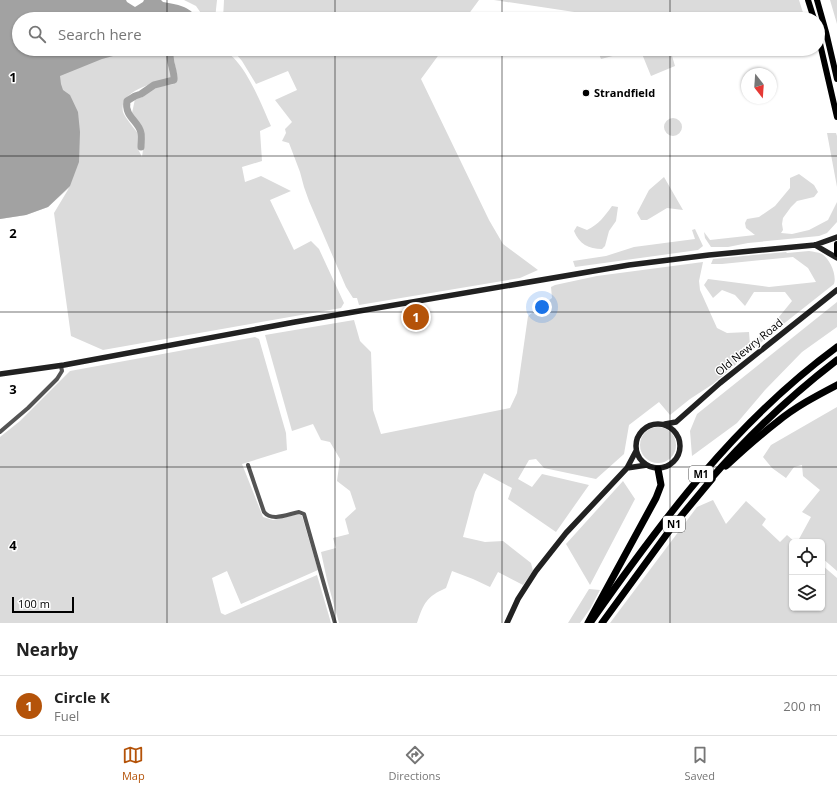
<!DOCTYPE html>
<html lang="en">
<head>
<meta charset="utf-8">
<style>
  body { margin:0; font-family:"Open Sans",sans-serif; background:#f2f2f2; color:#222 }
  .controls { position:absolute; right:12px; bottom:12px; display:grid; overflow:hidden; border-radius:6px; box-shadow:0 1px 3px #0004 }
  .controls button { width:36px; height:36px; display:grid; place-items:center; padding:0; border:0; border-bottom:1px solid #e0e0e0; background:#fff; color:#222; font:20px sans-serif }
  .compass { position:absolute; left:741px; top:68px; width:36px; height:36px; border-radius:50%; background:#fff; box-shadow:0 1px 3px #0004; rotate:163deg }
  .scale { position:absolute; left:12px; bottom:10px; width:62px; box-sizing:border-box; padding-left:4px; border:2px solid #000; border-top:0; font-size:11px; line-height:14px; white-space:nowrap; color:#000; -webkit-text-stroke:3px #fff; paint-order:stroke }
  .you { position:absolute; left:542px; top:307px; width:14px; height:14px; margin:-10px; border:3px solid #fff; border-radius:50%; background:#1a73e8; box-shadow:0 0 0 6px #1a73e833 }
  .badge { display:grid; place-items:center; width:26px; height:26px; border-radius:50%; background:#b45309; color:#fff; font-size:13px; font-weight:700 }
  .pin { position:absolute; translate:-50% -50%; border:2px solid #fff; box-shadow:0 1px 4px #0006 }
  .list { margin:0; padding:0; list-style:none }
  h2 { display:flex; justify-content:space-between; align-items:center; height:52px; margin:0; padding:0 16px; font-size:17px }
  h2 small { font-size:13px; font-weight:400; color:#767676 }
  .list li { display:grid; grid-template-columns:26px 1fr auto; gap:12px; align-items:center; box-sizing:border-box; height:60px; padding:0 16px; border-top:1px solid #e0e0e0 }
  .list b { display:block; font-size:15px; white-space:nowrap }
  .list p { margin:0; font-size:13px; white-space:nowrap; color:#767676 }
  .list em { font-size:13px; font-style:normal; color:#767676 }
  .icon { flex:none; width:22px; height:22px; fill:none; stroke:currentColor; stroke-width:2; stroke-linecap:round; stroke-linejoin:round }
  .map { position:relative; flex:none; width:837px; height:623px; overflow:hidden }
  .search { position:absolute; background:#fff; box-shadow:0 1px 3px #0004; left:12px; right:12px; top:12px; height:44px; display:flex; align-items:center; gap:10px; box-sizing:border-box; padding:0 14px; border-radius:22px; color:#767676; font-size:15px }
  .sheet { height:112px; background:#fff }
  nav { display:flex; justify-content:space-around; align-items:center; box-sizing:border-box; height:56px; border-top:1px solid #e0e0e0; background:#fff; font-size:11px; color:#767676 }
  nav a { display:grid; justify-items:center; gap:2px }
  nav .on { color:#b45309 }
  .map>svg:first-child { display:block }
</style>
</head>
<body>
<div class="map">
<svg width="837" height="623" viewBox="0 0 837 623">
  <rect width="100%" height="100%" fill="#fff"/>
  <path fill="#dbdbdb" d="M0,0l19,19v30h149c-2,10 5,19 4,30 -15,3 -54,11 -49,33 2,6 12,17 16,23l-1,14 4,8 3,-21 -13,-23 3,-14 8,-2 11,-9 20,-4 3,-8 -4,-21 1,-6c14,0 30,-2 44,0 24,3 44,57 53,77l-11,5 2,30 -20,6 3,15 16,-6 30,15 -21,9 24,50 17,-9 8,8 25,54 -3,5 -238,42 -32,-14 -17,-123 15,-25 -21,19 -22,8 -26,4z
    M184,0h33l-2,19h-10l-9,-13z
    M224,0h255l-14,19h-242z
    M494,0h305l6,19h-221l-3,-6z
    M830,0h7v24z
    M232,49h211l-22,30 68,141 14,24 35,26 -18,8 -161,27 -2,-7h-4l-7,-11 -37,-86 -5,-14 -4,-15 -11,-29 -7,-2 4,-8 -1,-4 7,-7 -17,-22 22,-10 -9,-19 -32,13 -14,-23z
    M597,49h73l5,17 -24,10 -11,-27 -39,10z
    M664 127a9 9 0 1 1 18 0a9 9 0 1 1-18 0Z
    M827,133h9l1,3v51z
    M799,174l15,11 4,7 -4,5 -17,4 -6,6 -8,11 -1,6 1,6 -2,3 11,1 17,-4 19,-10 9,-18v20l-10,11 -8,3 -71,7 -20,4h-17l-6,-9 -1,-6 6,8 45,-5 -9,-7 -1,-5 2,-4 12,-2 16,-11 15,-18v-10z
    M664,177l19,33 -16,-2 -20,12h-6l-4,-7 12,-23z
    M612,206l6,1 -2,14 -7,10 -4,15 -3,3c-13,0 -23,-5 -28,-18l3,-5 10,4c12,-6 17,-13 25,-24z
    M695,229l8,17 -5,4 -123,17 -2,-6 33,-5 28,-9 61,-8 -3,-9z
    M809,251c5,1 9,1 13,3 8,5 15,21 12,30l-62,49 -59,51 -23,15 -20,16 -11,-13 -30,23 -5,29 -28,25 -52,-11 -8,-9 -7,1 -11,19 14,8 10,-13 47,11 -33,47 -48,-33 4,-11 -28,-15 -9,19 -12,45 22,5 18,-1 28,22 2,8 -10,14 -25,-13 -8,15 -17,-8 -21,-8 -6,17c-20,9 -22,15 -29,35h-78l-12,-43 -6,-28 15,-4 -3,-10 16,-4 -4,-15 11,-10 -6,-18 -13,-10 3,-22 -10,-17 -9,-2 -8,-16 -21,7 -27,-96 89,-15 6,21 11,11 2,58 8,24 129,-26 7,-15 11,-77 24,-18 -1,-11 4,-2 42,-9 106,-14 -4,19 1,9 17,38 10,5 22,-1 1,13 24,-22 18,-22 -7,-9h-31l-9,14 -10,-11 -13,-5 -9,8 -9,-13 4,-6 61,8 47,-5 -8,-14 -15,-11 -71,7h-11l2,-5 73,-7 1,1z
    M837,302v25l-35,25 -37,38 -28,33 -45,33 -2,-25 7,-17z
    M255,337l4,2 27,94 1,17 -45,14 21,53 10,3 26,-6 3,2 16,54 -77,34 -14,-33 -15,7 9,35 4,2 92,-40 14,48h-331v-186l20,-16 50,-50z
    M837,407v164l-15,-13v-16h-19l-4,-3 12,-22 -9,-5 18,-22 -17,-14 -1,-11 -8,2 -8,11 -14,-10 -9,-11 8,-12z
    M640 445a18 18 0 1 1 36 0a18 18 0 1 1-36 0Z
    M623,481l12,18 -45,86 -24,-41z
    M713,500l13,24 20,-23 20,18 -4,6 18,17 7,-7 8,7h-3v66h30v-43l15,13v45h-227l87,-116z
    M589,589l11,1 -10,19 -10,14h-12z"/>
  <path fill="#a2a2a2" d="M0,0h126l1,2 8,5 8,-5 1,-2h17l2,2c16,3 24,3 36,17h-180v30h120l-37,10 -42,17 1,8 2,6 7,5 8,17 2,20 -1,30 -9,24 -22,21 -22,8 -26,4z"/>
  <g fill="none" stroke-linecap="round" stroke-linejoin="round">
    <path stroke="#a2a2a2" stroke-width="7" d="M141,147c0,-5 1,-10 0,-14 -2,-12 -17,-16 -14,-32l8,-5 6,-2 13,-9 20,-5c1,-10 -7,-21 -3,-31"/>
    <path stroke="#545454" stroke-width="4" d="M0,432l28,-24 29,-29 5,-8 -1,-5
      M248,465l16,47c8,10 24,2 35,0l5,2 31,109"/>
    <path stroke="#212121" stroke-width="5.5" d="M815,245l22,13
      M0,374l64,-9 231,-43 334,-57 80,-10 106,-10 22,-8
      M636 446a22 22 0 1 1 44 0a22 22 0 1 1-44 0Z
      M665,424l11,-2 44,-39 117,-93
      M627,468l20,-3
      M507,623l11,-24 18,-28 30,-38 61,-65 9,-17"/>
    <path stroke="#000" stroke-width="6" d="M808,0l6,19
      M817,0l9,32 11,47
      M818,35l19,82
      M837,244v10"/>
    <path stroke="#000" stroke-width="7" d="M726,466c16,-15 33,-30 51,-44 18,-15 39,-26 60,-37
      M588,623l68,-125 5,-13 -3,-16
      M602,623l70,-96 40,-48"/>
    <path stroke="#000" stroke-width="7" d="M708,482c39,-45 82,-86 129,-122
      M590,623c72,-103 145,-201 247,-276"/>
  </g>
  <path fill="none" stroke="#000" stroke-width="1" stroke-opacity="0.55" d="M167,0v19M335,0v19M502,0v19M670,0v19M167,49v574M335,49v574M502,49v574M670,49v574M0,156h837M0,312h837M0,467h837"/>
  <circle fill="#000" stroke="#fff" stroke-width="1.5" cx="586" cy="93" r="4"/>
  <g text-anchor="middle" stroke-width="3" stroke-linejoin="round" paint-order="stroke">
    <g fill="#fff" stroke="#4c4c4c" stroke-width="1">
      <rect x="689" y="466" width="24" height="16" rx="3"/>
      <rect x="663" y="516" width="22" height="16" rx="3"/>
    </g>
    <g font-size="10" font-weight="bold" fill="#000">
      <text x="701" y="478">M1</text>
      <text x="674" y="528">N1</text>
    </g>
    <g font-size="11" font-weight="bold" fill="#000" stroke="#fff" text-anchor="start">
      <text x="594" y="97">Strandfield</text>
    </g>
    <g font-size="11" fill="#000" stroke="#fff">
      <text transform="translate(749 347) rotate(-39)" y="4">Old Newry Road</text>
    </g>
  </g>
  <g font-size="13" text-anchor="middle" font-weight="bold" fill="#000" stroke="#fff" stroke-width="3" stroke-linejoin="round" paint-order="stroke">
    <text x="13" y="82">1</text>
    <text x="13" y="238">2</text>
    <text x="13" y="394">3</text>
    <text x="13" y="550">4</text>
  </g>
</svg>
<div class="controls">
<button><svg class="icon" aria-label="locate" viewBox="0 0 24 24"><circle cx="12" cy="12" r="6"/><path d="M12 2v4M12 18v4M2 12h4M18 12h4"/></svg></button>
<button><svg class="icon" aria-label="layers" viewBox="0 0 24 24"><path d="M12 4l9 5-9 5-9-5zM3 14l9 5 9-5"/></svg></button>
</div>
<svg class="compass" viewBox="-18 -18 36 36"><path d="M0-13l5 13h-10z" fill="#e53935"/><path d="M0 13l5-13h-10z" fill="#767676"/></svg>
<div class="scale">100 m</div>
<div class="you"></div>
<div class="pin badge" style="left:416px;top:317px">1</div>
<div class="search"><svg class="icon" aria-label="search" viewBox="0 0 24 24"><circle cx="10" cy="10" r="6"/><path d="M15 15l6 6"/></svg>Search here</div>
</div>
<section class="sheet">
<h2>Nearby<small></small></h2>
<ul class="list">
<li><span class="badge">1</span><div><b>Circle K</b><p>Fuel</p></div><em>200 m</em></li>
</ul>
</section>
<nav>
<a class="on"><svg class="icon" aria-label="map" viewBox="0 0 24 24"><path d="M3 6l6-2 6 2 6-2v14l-6 2-6-2-6 2zM9 4v14M15 6v14"/></svg>Map</a>
<a><svg class="icon" aria-label="directions" viewBox="0 0 24 24"><path d="M12 3l9 9-9 9-9-9zM9 14v-3h6M13 9l2 2-2 2"/></svg>Directions</a>
<a><svg class="icon" aria-label="saved" viewBox="0 0 24 24"><path d="M7 4h10v16l-5-4-5 4z"/></svg>Saved</a>
</nav>
</body>
</html>
